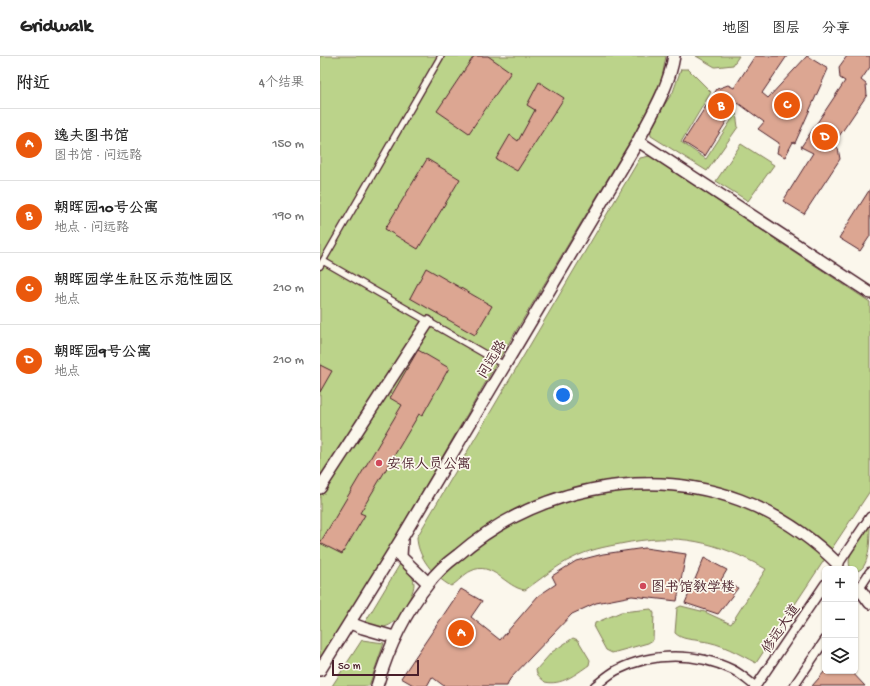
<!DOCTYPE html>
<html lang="zh">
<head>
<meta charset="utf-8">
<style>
  body { margin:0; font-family:"Gochi Hand","LXGW WenKai TC",sans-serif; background:#f2f2f2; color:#222 }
  .controls { position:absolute; right:12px; bottom:12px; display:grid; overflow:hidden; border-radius:6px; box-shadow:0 1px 3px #0004 }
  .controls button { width:36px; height:36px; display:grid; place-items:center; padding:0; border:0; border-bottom:1px solid #e0e0e0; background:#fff; color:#222; font:20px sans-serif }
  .scale { position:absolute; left:12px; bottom:10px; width:87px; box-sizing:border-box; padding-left:4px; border:2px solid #4a1f2b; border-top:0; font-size:11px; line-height:14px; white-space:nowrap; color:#4a1f2b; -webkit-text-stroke:3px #fbf7ec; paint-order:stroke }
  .you { position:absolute; left:243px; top:339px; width:14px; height:14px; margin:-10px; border:3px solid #fff; border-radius:50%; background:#1a73e8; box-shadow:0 0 0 6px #1a73e833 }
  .badge { display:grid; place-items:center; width:26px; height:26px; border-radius:50%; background:#ea580c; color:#fff; font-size:13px; font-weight:700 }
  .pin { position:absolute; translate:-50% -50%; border:2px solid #fff; box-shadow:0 1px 4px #0006 }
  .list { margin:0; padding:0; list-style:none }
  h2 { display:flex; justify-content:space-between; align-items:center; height:52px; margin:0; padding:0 16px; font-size:17px }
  h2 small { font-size:13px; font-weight:400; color:#767676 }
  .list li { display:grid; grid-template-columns:26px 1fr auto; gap:12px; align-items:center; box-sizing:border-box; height:72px; padding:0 16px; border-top:1px solid #e0e0e0 }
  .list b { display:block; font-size:15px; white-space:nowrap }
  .list p { margin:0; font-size:13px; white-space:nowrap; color:#767676 }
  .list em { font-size:13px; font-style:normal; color:#767676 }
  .icon { flex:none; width:22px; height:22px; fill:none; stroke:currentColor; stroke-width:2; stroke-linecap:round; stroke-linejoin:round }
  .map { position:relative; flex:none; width:550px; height:630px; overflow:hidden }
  header { display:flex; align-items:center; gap:24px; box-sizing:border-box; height:56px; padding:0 20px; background:#fff; border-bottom:1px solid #e0e0e0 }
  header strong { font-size:19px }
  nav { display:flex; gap:22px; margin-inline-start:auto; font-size:14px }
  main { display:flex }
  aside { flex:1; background:#fff }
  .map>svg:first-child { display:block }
</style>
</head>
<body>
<header>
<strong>Gridwalk</strong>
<nav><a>地图</a><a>图层</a><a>分享</a></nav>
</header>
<main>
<aside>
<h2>附近<small>4个结果</small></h2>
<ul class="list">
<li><span class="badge">A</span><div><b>逸夫图书馆</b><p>图书馆 · 问远路</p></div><em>150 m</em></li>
<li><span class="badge">B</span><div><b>朝晖园10号公寓</b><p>地点 · 问远路</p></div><em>190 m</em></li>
<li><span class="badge">C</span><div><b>朝晖园学生社区示范性园区</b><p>地点</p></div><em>210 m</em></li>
<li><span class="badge">D</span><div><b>朝晖园9号公寓</b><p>地点</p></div><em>210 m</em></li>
</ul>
</aside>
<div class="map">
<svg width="550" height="630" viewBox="0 0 550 630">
  <rect width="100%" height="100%" fill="#fbf7ec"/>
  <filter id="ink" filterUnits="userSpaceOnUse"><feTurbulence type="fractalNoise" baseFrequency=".025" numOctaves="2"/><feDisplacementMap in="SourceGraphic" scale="8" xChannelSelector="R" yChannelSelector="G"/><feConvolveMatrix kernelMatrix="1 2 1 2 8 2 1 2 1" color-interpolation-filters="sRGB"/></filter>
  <g filter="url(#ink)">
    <path fill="#bbd38a" stroke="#82795a" d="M0,0h346l-6,32 -22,40 -140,233 -126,217 -52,80z
      M376,0h43l-6,9 -18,2z
      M361,13h7l23,23 -30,50 25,17 30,-46 2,14 -31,44 -56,-35 -1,-10 23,-34z
      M421,88l33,21 -26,36 -32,-20z
      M330,100l220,146v189l-114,172c-17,-9 -35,-20 -55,-22 -9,-2 -19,-1 -26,-8l2,-25 4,-2 24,6 26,12 35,-55c-50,-28 -88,-37 -146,-25 -16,3 -32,6 -47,14 -17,8 -32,21 -48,32 -19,-2 -33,-30 -54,-19 -7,3 -13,11 -20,15 -17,-9 -34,-30 -34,-49l223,-379z
      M550,469c0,14 0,47 -15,46v-2h-4c-8,-13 11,-33 19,-44z
      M80,508c6,6 14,11 14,20 0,7 -5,15 -8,21 -12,20 -18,27 -42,19z
      M331,553l3,4 -1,27 -5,3 -36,10 -6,-3 -12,-22 1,-5 26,-11z
      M253,582l5,2 12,20 -1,5c-13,9 -28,21 -44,17 -4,-4 -8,-6 -9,-12l16,-18z
      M42,584l22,3 -15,43h-37z"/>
    <path fill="#dca692" stroke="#4a1f2b" d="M154,0h14l23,16 -42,61 -32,-22z
      M435,0h32l-25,37 6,5 39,-42 21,13 -33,74 -2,-1 -8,15 -8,-4 2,-10 -21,-14 6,-7 -26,-19 -33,53 -22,-14 34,-53 11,-4 6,3z
      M527,0h23v11l-9,13 5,4 1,11 -34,50 5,3 2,11 -36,55 -21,-13 30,-48 -12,-6 44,-66 -5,-3 -1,-11z
      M219,26l25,16 -47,73 -21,-12 14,-24 8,6 17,-31 -8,-5z
      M107,103l33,20 -42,70 -33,-20z
      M550,133v47l-10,15 -21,-13z
      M106,212l66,38 -17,29 -65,-37z
      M98,294l31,18 -27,48 -3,-2 -59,99 5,2 -23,39 -22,-11 82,-138 -12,-7z
      M0,309l12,6 -12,21z
      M325,492l41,6 -9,47 -45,-5 -36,7 -24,11 -62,65 -3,7h-63l-12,-9 -5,9h-12l-14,-8 60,-89 21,12 -11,16 29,23 38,-44 18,-12 -4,-8 24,-15 27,-7z
      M384,502l23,12 -6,10 17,8 -20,26 -33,-11z
      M505,615h26l14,15h-53z"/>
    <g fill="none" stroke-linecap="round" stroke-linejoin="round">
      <defs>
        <path id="service" d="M3,205l181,104
          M0,210l121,-210"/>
        <path id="pedestrian" d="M515,513l35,-52
          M535,539l15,-23
          M275,630c7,-5 14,-12 22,-16 35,-18 80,-18 116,0 8,4 15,11 22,16
          M436,630l69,-102
          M474,630l31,-46"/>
        <path id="minor" d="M318,85l232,152
          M0,432l108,-166
          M82,483l-1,18 27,26
          M539,532l11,15
          M30,567l13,5 31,9
          M0,614l82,-132 236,-397c14,-27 31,-54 36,-85
          M57,630c11,-37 27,-72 51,-102 8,-11 19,-21 30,-29 76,-66 187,-90 282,-55 37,14 71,37 98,64"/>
      </defs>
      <use href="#service" stroke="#4a1f2b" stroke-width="8"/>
      <use href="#pedestrian" stroke="#4a1f2b" stroke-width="11"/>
      <use href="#minor" stroke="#4a1f2b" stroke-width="14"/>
      <use href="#service" stroke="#fbf7ec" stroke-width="5.5"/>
      <use href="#pedestrian" stroke="#fbf7ec" stroke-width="8"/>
      <use href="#minor" stroke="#fbf7ec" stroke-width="11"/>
    </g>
  </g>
  <g fill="#d1495b" stroke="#fbf7ec" stroke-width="1.5">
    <circle cx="59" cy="407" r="4"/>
    <circle cx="323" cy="530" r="4"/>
  </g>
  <g text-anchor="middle" stroke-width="3.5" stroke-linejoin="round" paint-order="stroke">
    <g font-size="14" fill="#4a1f2b" stroke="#fbf7ec">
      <text transform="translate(171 303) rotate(-59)" y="5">问远路</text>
      <text transform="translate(460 572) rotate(-56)" y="5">修远大道</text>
    </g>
    <g font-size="14" fill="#4a1f2b" stroke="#fbf7ec" text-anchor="start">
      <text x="67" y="412">安保人员公寓</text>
      <text x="331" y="535">图书馆教学楼</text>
    </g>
  </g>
</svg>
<div class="controls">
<button>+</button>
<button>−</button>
<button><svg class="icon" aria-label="layers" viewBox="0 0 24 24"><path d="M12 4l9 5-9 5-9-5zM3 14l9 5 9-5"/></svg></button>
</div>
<div class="scale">50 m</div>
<div class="you"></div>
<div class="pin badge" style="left:141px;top:577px">A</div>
<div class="pin badge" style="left:401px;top:50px">B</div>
<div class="pin badge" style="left:467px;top:49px">C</div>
<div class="pin badge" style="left:505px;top:81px">D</div>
</div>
</main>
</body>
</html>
